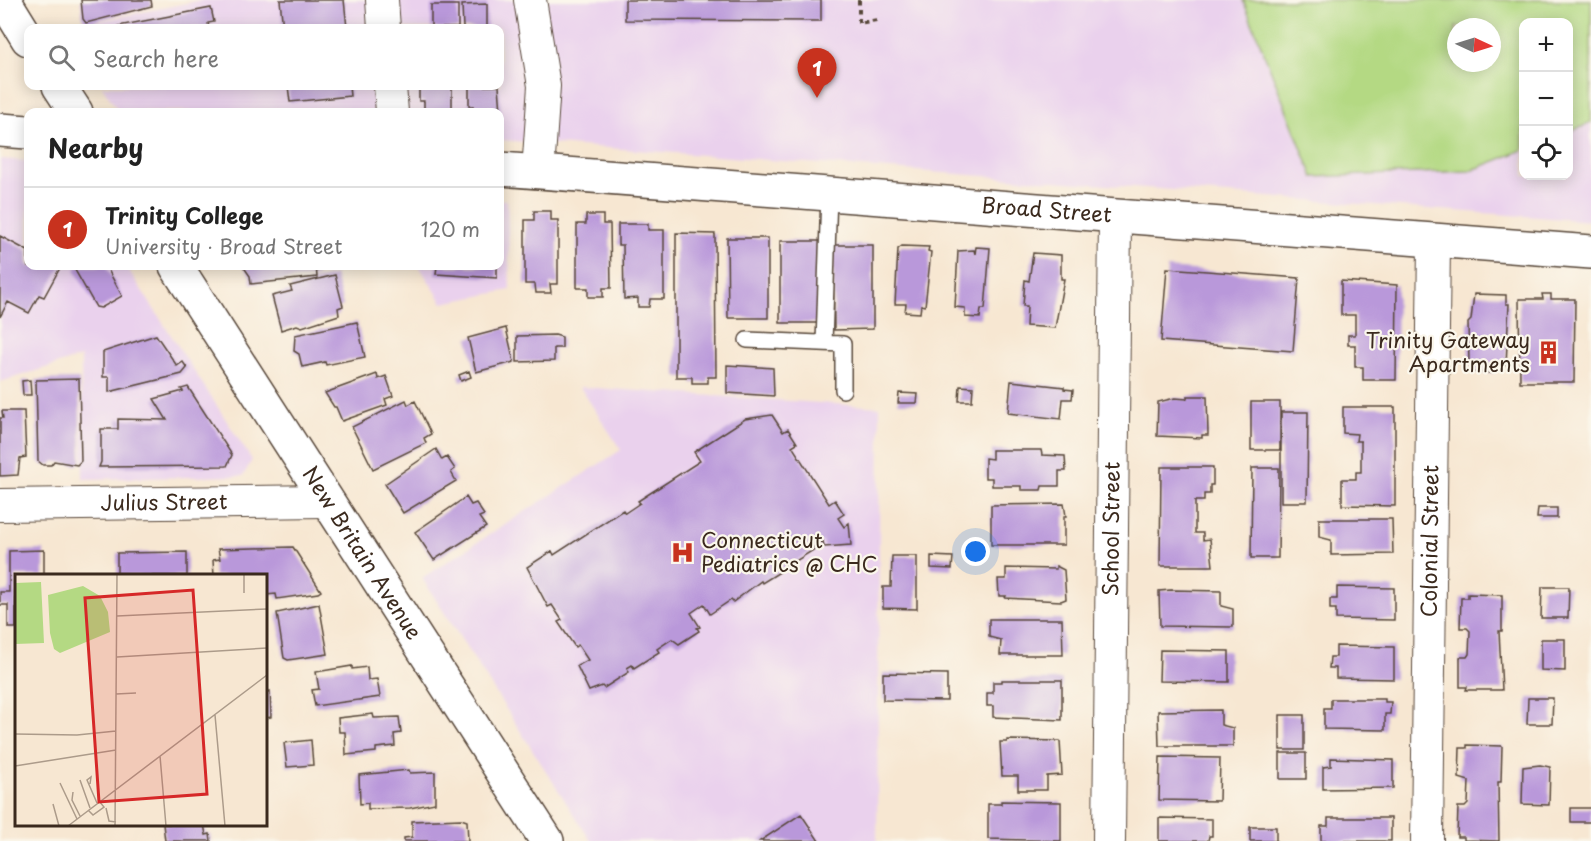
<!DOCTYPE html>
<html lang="en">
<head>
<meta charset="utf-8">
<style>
  body { margin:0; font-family:"Playpen Sans",sans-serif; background:#f6f6f6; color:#222 }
  .controls { position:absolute; right:18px; top:18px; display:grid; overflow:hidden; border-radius:12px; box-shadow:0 3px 15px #0003 }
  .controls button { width:54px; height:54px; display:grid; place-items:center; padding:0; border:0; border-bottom:2px solid #e0e0e0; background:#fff; color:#222; font:30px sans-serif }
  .compass { position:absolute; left:1447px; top:18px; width:54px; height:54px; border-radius:50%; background:#fff; box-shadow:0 3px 15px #0003; rotate:94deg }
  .you { position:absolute; left:976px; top:552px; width:21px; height:21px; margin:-15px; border:4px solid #fff; border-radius:50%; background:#1a73e8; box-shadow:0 0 0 9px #1a73e833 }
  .badge { display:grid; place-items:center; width:39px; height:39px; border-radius:50%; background:#c8321e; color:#fff; font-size:20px; font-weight:700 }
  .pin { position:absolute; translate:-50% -50px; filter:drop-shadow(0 2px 3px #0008) }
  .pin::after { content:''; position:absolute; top:32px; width:21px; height:18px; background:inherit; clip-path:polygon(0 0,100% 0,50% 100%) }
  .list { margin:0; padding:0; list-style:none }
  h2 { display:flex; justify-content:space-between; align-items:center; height:78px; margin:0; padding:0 24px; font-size:26px }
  h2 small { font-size:20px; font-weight:400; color:#767676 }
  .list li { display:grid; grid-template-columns:39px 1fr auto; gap:18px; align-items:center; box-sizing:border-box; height:84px; padding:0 24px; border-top:2px solid #e0e0e0 }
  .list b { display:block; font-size:22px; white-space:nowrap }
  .list p { margin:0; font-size:20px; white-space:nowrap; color:#767676 }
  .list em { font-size:20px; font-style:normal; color:#767676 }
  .icon { flex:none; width:33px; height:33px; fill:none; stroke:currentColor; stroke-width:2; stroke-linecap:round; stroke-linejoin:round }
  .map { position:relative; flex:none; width:1591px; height:841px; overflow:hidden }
  .search { position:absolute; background:#fff; box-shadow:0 3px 15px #0003; left:24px; top:24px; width:480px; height:66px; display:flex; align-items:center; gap:15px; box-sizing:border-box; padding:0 21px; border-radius:12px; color:#767676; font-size:22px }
  .panel { position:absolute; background:#fff; box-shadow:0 3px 15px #0003; left:24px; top:108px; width:480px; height:162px; border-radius:12px }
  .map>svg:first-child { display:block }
</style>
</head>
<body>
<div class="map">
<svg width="1591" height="841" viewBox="0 0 1591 841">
  <rect width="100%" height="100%" fill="#fbf7ec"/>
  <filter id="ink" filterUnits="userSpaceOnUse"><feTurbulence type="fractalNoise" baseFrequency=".0167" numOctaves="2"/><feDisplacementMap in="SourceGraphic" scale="12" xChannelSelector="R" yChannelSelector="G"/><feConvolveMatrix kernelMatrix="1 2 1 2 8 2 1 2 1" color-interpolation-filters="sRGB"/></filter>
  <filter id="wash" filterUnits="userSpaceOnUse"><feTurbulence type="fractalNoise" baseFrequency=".008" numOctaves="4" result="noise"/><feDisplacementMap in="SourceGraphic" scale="24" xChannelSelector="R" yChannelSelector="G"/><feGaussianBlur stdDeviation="1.35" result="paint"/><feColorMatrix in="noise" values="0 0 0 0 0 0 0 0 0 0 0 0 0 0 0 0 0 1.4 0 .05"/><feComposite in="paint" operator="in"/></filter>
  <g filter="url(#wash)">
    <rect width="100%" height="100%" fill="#f7e7d2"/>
    <path fill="#ead1ed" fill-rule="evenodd" d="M202,0h1389v221l-1091,-81v-28l-382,-1 -16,-25h398v-58h-435zM1524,22h44v154h-44zM1456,27h36v36h-36z
      M0,159l28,2v105h98l126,194 -9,16 -160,3 -2,-122 -81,25z
      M500,200h7l3,90 -67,13 -24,-37h81z
      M580,387l300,20 -3,434h-286l-169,-263 199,-128z"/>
    <path fill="#b4d983" stroke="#788250" stroke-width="1.5" fill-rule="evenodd" d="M1243,0h348v123l-22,9 -1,-110h-44l-1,128 -53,21 -157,6zM1456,27h36v36h-36z"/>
    <g id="blocks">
      <path fill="#b998da" d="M81,0h70l1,6 -66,17 -3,-4z
        M280,0h64l3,28h-64z
        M625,0h196v21l-196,-1z
        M487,4v24h-24l-1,-23z
        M431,5h27v23h-27z
        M211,8l3,14 -6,1 1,5h-91v-2z
        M288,86h61l1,10 -60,6z
        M419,86h33v26h-28v-11h-5z
        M469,86h30l2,26h-28v-6h-4z
        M534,211h17v9h7v64h-8l1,9h-15l-1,-9h-10v-64h9z
        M586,215h17v9h7l1,64h-8v9h-15v-9h-11v-64h9z
        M618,224h30v6h16v69h-14l-1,8h-11v-9l-14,1 -1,-54h-5z
        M676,233l39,1 1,143h-8v6h-16v-6h-16z
        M0,236l28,15v15h33l-17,31 -5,-2 -10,18 -21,-11 -8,15z
        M727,238h41v80h-40z
        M780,241h41v82h-41z
        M833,245h40v84l-39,1z
        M902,246l27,1 -1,4 3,1 -6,54 -4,-1 -1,8 -15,-1 1,-8h-11l3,-55z
        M976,247l14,1 -5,61h-4l-1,9 -15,-1v-9l-10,-1 3,-56 16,-1 1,4z
        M1033,253l28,2v24h3l-9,49 -29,-2 1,-20h-4l2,-26 4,1z
        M78,266h28l16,30 -21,12 -5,-1 -21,-37z
        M243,266h73l1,11 -66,7 -1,-8z
        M437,266h60v12l-61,-4z
        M1167,268l132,10 -6,73 -132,-10z
        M335,275l8,31 -5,2 1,7 -37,12 -5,-2 -16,5 -9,-34 20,-5 -2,-5z
        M1341,281l56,4 -1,95h-33v-13h-8v-22h-7v-10h7v-20h-14z
        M1474,294l32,1v9h3l-3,61 -12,-1v9l-22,-1v-9h-3l-1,-40 3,-3z
        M1542,294h9v5h24l-1,83h-54l-1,-83h24z
        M357,322l8,35 -39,8 -1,-3 -23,5 -3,-13 -5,-3 1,-16z
        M506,328l8,34 -38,10 -8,-34z
        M156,335l21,31 6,-4 4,6 -5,6 -73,18v-15h-6v-25z
        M555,335l7,2v11h-8v13l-37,1v-26z
        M727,365l46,3 1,28 -47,-3z
        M469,371l2,6 -10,4 -2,-6z
        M377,374l1,5 8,-3 7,20 -8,3 2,6 -45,16 -6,-14h-2l-9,-14z
        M79,379l2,82 -4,4 -23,-4 -3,4h-8l-5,-4 -2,-81z
        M30,380l1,15h-8l-1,-14z
        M1011,381l53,6v2l9,1 -1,9h-9l-2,20 -53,-6z
        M960,386l13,1 -1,14h-13z
        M188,387l44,68 -5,11 -128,1 2,-5v-33h17v-10l49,1 -13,-21 29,-8 -2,-2z
        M899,393l19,1 -1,9h-19z
        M1187,396h20l1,39h-6v3l-45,-2 1,-34 17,-4 12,1z
        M406,400l2,5 7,-4 16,33 -7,4 2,5 -53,26 -21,-42z
        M1251,402h29v48h-29z
        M1343,407h52v99l-53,-1v-26h14v-7h5v-31h-5l1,-7 -14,-1z
        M2,411h22l2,46 -6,1 -2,17 -18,1v-58h3z
        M1281,412h27l-1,90h-26z
        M772,415l11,17 5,-3 9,14 -5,3 37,58 6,-4 9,14 -6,4 6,9 5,-4 2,22 -27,2 -1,-6 -9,6 1,2 -24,15 -1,-2 -6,4 2,2 -24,15 -1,-2 -28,21 -2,-2 -21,14 -6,-10 -13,9 9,14 -3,1 2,3 -20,13 -7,-5 -15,10 2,3 -25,16 -2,-3 -5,3 2,4 -25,16 -2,-2 -13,5 -12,-25 11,-6 -10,-15 -3,2 -17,-25 4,-2 -10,-15 -4,2 -21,-40 25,-16 2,4 69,-45 2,3 15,-10 -2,-2 62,-40 -6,-9 51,-33z
        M436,449l6,11 5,-3 8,12 -4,3 5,9 -53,32 -18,-29z
        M992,450h49l1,5 23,1 1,15h-7v15h-17l-1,4h-20v-4h-29v-8h-7v-20l7,1z
        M1161,467h52v18h-3v9h-6v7h-9v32h8v7l7,-1 3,27h-53z
        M1252,468h27l-1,90h-27z
        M466,497l5,8 5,-2 8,12 -5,2 7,10 -52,33 -19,-28z
        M1064,504l2,12h-2v29h-73v-40z
        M1538,508h19v10h-20z
        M1319,519h73l1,35 -62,1v-15l-12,-3z
        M293,547l28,44 -3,2 -41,6 -1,-5 -10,1v-19h-52l-1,-16 7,-1 -2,-10z
        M44,550v26h-28v52h-8v-23h-8v-13h9v-41z
        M187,552v24h-70v-23z
        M892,556h25v53l-34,-1v-21h8z
        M931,556l22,1 -1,12 -21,-1z
        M1056,566l8,4 2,29 -5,2 -56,-3 1,-2h-7l-1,-17h8v-11l50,1z
        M1337,587l57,1v32l-58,-1v-10h-6v-10h7z
        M1542,587h27l-1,31h-27z
        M1171,590l50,1v15l12,3v18l-73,-1 -1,-35z
        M1468,594l34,1v36h-3l3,59h-36l1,-3h-7v-30h7l2,-3 1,-23 -3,-3h-7l1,-30h7z
        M319,604l9,50 -40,6 -4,-2 -7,-45z
        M989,619h73l1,36h-63l1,-15 -12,-3z
        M1541,639h24v32l-24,-1z
        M1336,646l58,1v32l-58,-1v-10h-7l1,-11h6z
        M1160,650l69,1v31l-70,-1z
        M352,666v3l15,-2 1,13 9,-1 3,18 -65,9 -3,-16 7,-1 -3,-17z
        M883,673l64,1v27l-64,-1z
        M1002,680h60v40l-69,-3v-11h-6v-13h6v-11h9z
        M270,691l1,26 -5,1v-26z
        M1528,698h25l-1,26h-25z
        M1331,699h54v3h6l-1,12h-5v16l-61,-1v-21h7z
        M1221,710v15l12,3v18h-74l-1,-35z
        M373,714l1,4 25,-1 2,16 -7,1 1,12 -19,2v4l-30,3 -1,-23h-6l-1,-14z
        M1280,715h24v35h-24z
        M311,740l2,25 -26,2 -3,-24z
        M1007,740l53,1 2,34 -15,1v14h-29v-14h-16l-2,-34h7z
        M1467,745l35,1 -1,36h-3l1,59 -35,-1v-3h-7l1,-30h7l3,-3 1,-23 -10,-3 1,-30h7z
        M1280,753h26v26h-26z
        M1160,757l60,1 -1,43 -60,-1z
        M1331,758l62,2v28l-70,1v-22l8,-1z
        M1540,765l10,2 -1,38 -27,-1 1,-37z
        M409,770l1,3 25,-1v31l-25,5 -42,1v-6l-8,1 -1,-29z
        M1001,801l60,1v39l-73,-2v-35h13z
        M1571,808h20v14h-20z
        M801,814l18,27h-59z
        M1159,818l53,1v17h-3l-1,5h-49z
        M1328,818h63v23h-70v-15h7z
        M461,819l6,2 1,20h-64v-3l8,-1v-16z
        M163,824h41l2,11 4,-1 1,7h-46z
        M1250,827h26v14h-26z"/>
    </g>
  </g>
  <g filter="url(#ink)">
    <use href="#blocks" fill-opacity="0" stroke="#574639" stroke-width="1.5"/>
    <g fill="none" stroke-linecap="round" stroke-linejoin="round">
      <defs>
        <path id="lane" d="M747,340l96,4v46
          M824,343l5,-149"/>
        <g id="street">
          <path d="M382,0l2,28"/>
          <path d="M530,0l14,86 -6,86"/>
          <path d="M390,86l2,26"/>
          <path id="s1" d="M0,505l326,-4"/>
          <path id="s2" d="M1109,841l6,-624"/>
          <path id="s3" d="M1427,841l7,-600"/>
        </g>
        <g id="secondary">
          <path d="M4,0l24,39"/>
          <path d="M59,86l17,26"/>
          <path d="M0,130l28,2"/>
          <path id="s4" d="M500,169l1091,83"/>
          <path id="s5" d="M176,266l371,575"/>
        </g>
      </defs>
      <use href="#lane" stroke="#574639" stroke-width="18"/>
      <use href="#street" stroke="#574639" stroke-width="34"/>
      <use href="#secondary" stroke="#574639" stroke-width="36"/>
      <path stroke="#574639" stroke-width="4" stroke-dasharray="4.5 4.5" stroke-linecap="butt" d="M859,0v23l18,-3"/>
      <use href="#lane" stroke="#fff" stroke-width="15"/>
      <use href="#street" stroke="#fff" stroke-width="32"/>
      <use href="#secondary" stroke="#fff" stroke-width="33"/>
    </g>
  </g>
  <defs>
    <symbol id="building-bare" viewBox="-9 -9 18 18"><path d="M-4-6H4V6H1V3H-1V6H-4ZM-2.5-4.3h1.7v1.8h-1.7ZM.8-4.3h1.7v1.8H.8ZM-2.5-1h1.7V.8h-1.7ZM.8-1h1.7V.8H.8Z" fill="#c8321e" stroke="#fbf7ec" stroke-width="2.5" paint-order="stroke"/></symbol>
    <symbol id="hospital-bare" viewBox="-9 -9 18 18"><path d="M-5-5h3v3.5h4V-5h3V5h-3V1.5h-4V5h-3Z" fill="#c8321e" stroke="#fbf7ec" stroke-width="2.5" paint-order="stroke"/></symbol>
  </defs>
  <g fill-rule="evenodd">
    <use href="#building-bare" x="1532" y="336" width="33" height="33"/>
    <use href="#hospital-bare" x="666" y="536" width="33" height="33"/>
  </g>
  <g text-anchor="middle" stroke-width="4.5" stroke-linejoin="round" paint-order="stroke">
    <g font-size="21" fill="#3b2a1e" stroke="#fbf7ec">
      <text dy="7" stroke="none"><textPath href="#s4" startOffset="548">Broad Street</textPath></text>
      <text dy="7" stroke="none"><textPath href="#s1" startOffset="164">Julius Street</textPath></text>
      <text dy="7" stroke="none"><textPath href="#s2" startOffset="312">School Street</textPath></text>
      <text dy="7" stroke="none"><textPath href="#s3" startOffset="300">Colonial Street</textPath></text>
      <text dy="7" stroke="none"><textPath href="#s5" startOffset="342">New Britain Avenue</textPath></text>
    </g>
    <g font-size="21" fill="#3b2a1e" stroke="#fbf7ec" text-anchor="end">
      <text x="1530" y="348">Trinity Gateway<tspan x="1530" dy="24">Apartments</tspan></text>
      <text x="701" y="548" text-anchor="start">Connecticut<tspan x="701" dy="24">Pediatrics @ CHC</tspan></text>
    </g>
  </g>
  <g transform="translate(15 574)">
    <rect width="252" height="252" fill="#f7e7d2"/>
    <path d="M26,8l3,61 -29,1v-61zM68,12l17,10 8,16 2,20 -50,21 -6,-4 -4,-16 -2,-38z" fill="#b4d983"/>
    <path fill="none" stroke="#ac9b8a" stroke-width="1.5" d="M229,19v-19M102,42l150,-7M102,83l150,-9M101,120l20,-1M200,141l10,111M0,160l62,1 39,-4M145,182l6,70M0,192l101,-16M65,206l10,28M45,209l17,36M75,210l1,-7 -4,3 10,23M58,218l-1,8 8,16M38,230l6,22M91,234l3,13 7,1M73,236l5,5 11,-8 -5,-6M53,252l199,-151M100,252l2,-252"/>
    <path fill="#d62828" fill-opacity="0.15" stroke="#d62828" stroke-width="3" d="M178,16l14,204 -108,8 -14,-204z"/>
    <rect width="252" height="252" fill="none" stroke="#3b2a1e" stroke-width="3"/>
  </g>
</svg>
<div class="controls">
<button>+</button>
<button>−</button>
<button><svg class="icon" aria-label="locate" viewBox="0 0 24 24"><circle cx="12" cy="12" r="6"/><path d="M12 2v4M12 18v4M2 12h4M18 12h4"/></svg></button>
</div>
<svg class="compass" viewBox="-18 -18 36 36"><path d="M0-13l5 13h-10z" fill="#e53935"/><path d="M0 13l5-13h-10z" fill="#767676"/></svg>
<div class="you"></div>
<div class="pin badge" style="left:817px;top:98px">1</div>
<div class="search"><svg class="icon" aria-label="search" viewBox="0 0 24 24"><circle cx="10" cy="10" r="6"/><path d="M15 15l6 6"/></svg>Search here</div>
<section class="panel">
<h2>Nearby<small></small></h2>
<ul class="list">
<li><span class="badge">1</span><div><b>Trinity College</b><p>University · Broad Street</p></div><em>120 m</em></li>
</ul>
</section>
</div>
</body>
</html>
